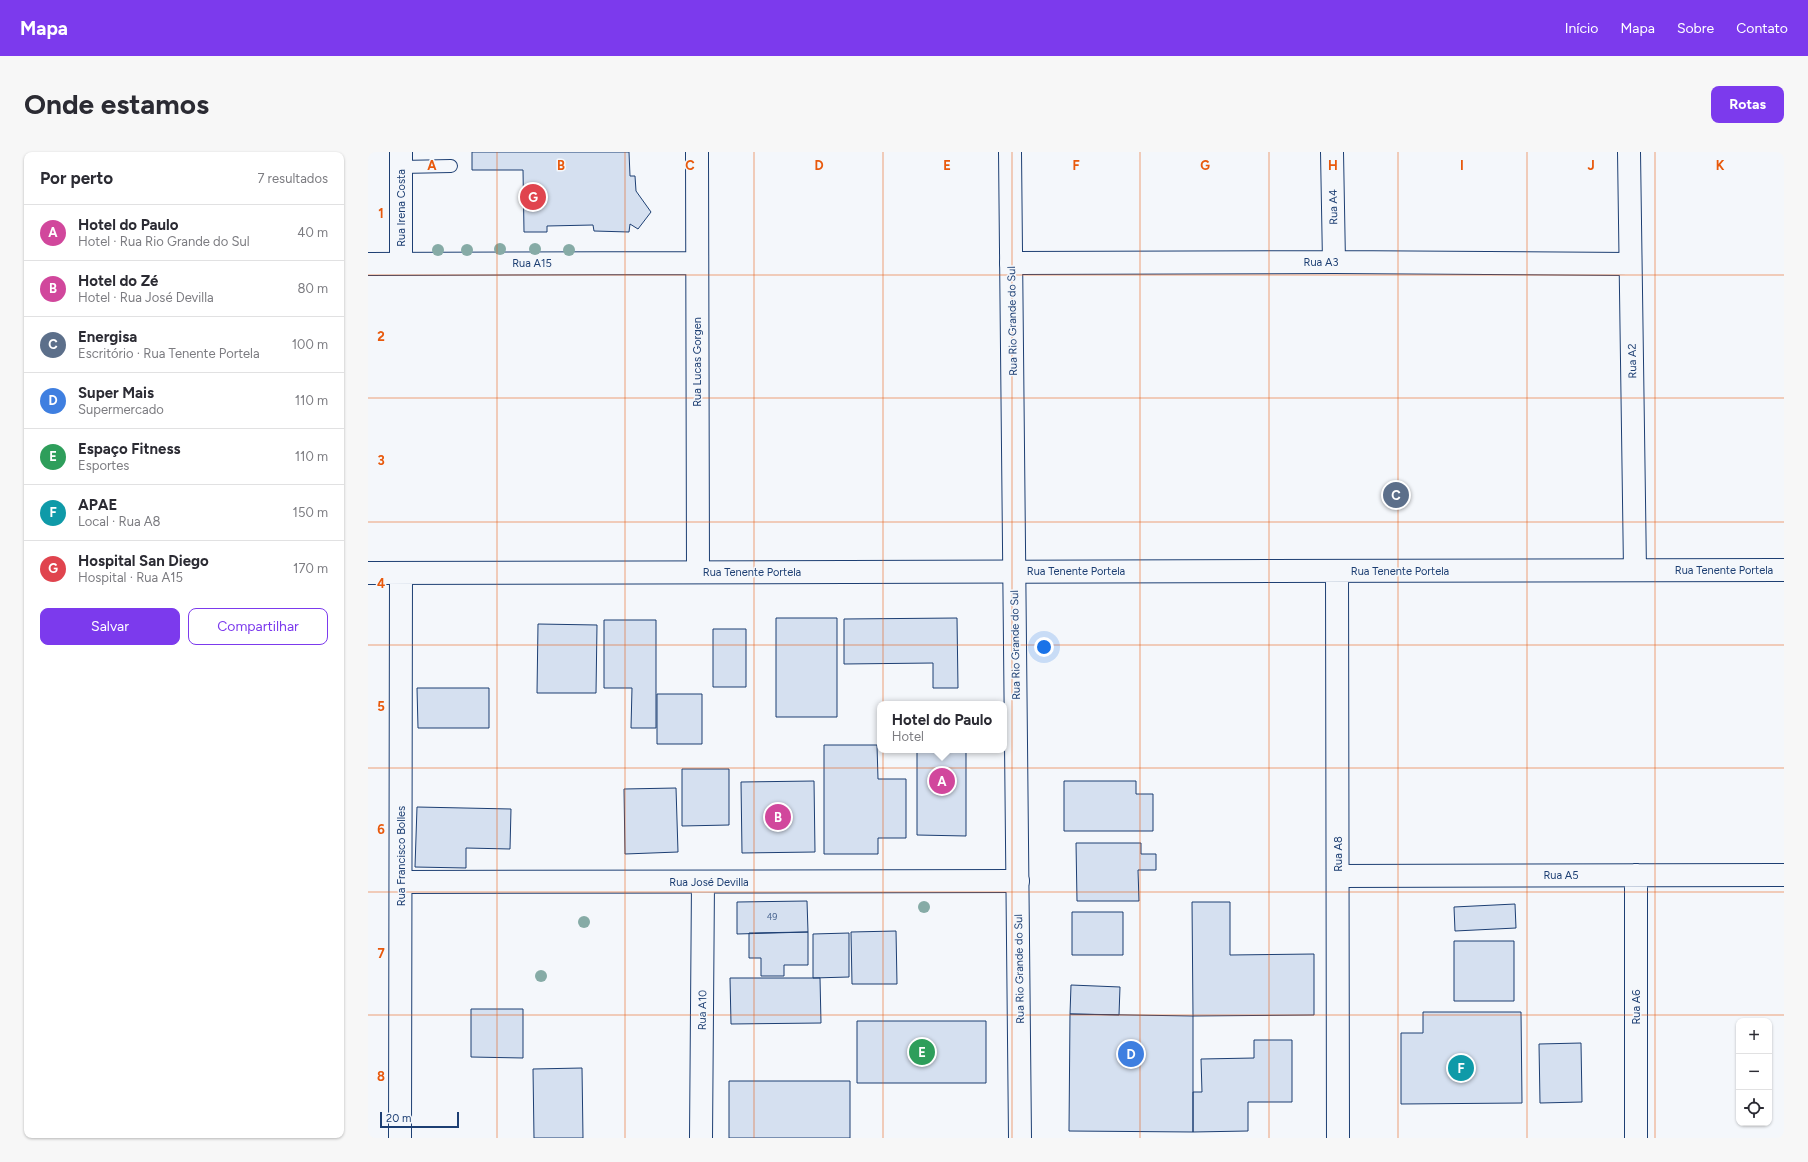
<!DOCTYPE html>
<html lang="pt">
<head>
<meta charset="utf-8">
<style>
  body { margin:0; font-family:Figtree,sans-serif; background:#f7f7f7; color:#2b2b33 }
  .controls { position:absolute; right:12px; bottom:12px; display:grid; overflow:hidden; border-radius:8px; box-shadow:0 1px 3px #0004 }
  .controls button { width:36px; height:36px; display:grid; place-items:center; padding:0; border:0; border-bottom:1px solid #e1e1e2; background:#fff; color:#2b2b33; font:20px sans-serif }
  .scale { position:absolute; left:12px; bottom:10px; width:79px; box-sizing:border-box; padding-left:4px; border:2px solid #1d3f73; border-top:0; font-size:11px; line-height:14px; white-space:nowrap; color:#1d3f73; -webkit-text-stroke:3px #f4f7fb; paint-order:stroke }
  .you { position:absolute; left:676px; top:495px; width:14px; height:14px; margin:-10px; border:3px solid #fff; border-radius:50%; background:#1a73e8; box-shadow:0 0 0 6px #1a73e833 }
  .badge { display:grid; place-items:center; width:26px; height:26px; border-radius:50%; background:#7c3aed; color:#fff; font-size:13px; font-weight:700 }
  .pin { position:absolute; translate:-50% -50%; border:2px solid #fff; box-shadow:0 1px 4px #0006 }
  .popup { position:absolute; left:509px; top:549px; width:130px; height:52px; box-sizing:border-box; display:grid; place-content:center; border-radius:8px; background:#fff; filter:drop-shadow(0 1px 3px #0005); font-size:13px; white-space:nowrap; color:#7c7c81 }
  .popup b { font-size:15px; color:#2b2b33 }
  .popup::after { content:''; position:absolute; left:50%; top:100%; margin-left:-8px; border:8px solid transparent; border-top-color:#fff }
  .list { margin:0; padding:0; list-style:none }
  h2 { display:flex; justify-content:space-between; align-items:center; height:52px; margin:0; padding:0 16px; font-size:17px }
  h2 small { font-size:13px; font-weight:400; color:#7c7c81 }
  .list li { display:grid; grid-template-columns:26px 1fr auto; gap:12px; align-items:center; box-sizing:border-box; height:56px; padding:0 16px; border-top:1px solid #e1e1e2 }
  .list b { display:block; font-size:15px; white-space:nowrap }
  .list p { margin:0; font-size:13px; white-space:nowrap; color:#7c7c81 }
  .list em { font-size:13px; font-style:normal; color:#7c7c81 }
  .actions { display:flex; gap:8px; padding:12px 16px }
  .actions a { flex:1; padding:9px 0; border:1px solid #7c3aed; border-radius:8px; text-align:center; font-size:14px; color:#7c3aed }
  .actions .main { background:#7c3aed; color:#fff }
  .icon { flex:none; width:22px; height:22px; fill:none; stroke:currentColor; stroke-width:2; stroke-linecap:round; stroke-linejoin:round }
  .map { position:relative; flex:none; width:1416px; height:986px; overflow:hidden; border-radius:8px }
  header { display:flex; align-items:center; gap:24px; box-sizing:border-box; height:56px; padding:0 20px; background:#7c3aed; color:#fff }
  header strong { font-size:19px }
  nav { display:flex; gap:22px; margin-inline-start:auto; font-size:14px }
  .intro { display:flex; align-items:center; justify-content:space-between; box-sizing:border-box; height:96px; padding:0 24px }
  h1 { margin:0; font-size:28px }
  .button { padding:10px 18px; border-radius:8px; background:#7c3aed; color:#fff; font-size:14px; font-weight:700 }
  main { display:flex; gap:24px; padding:0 24px }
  aside { flex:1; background:#fff; border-radius:8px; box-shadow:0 1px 3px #0004 }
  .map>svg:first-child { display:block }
</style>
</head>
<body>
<header>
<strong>Mapa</strong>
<nav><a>Início</a><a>Mapa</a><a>Sobre</a><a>Contato</a></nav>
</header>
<div class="intro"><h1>Onde estamos</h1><a class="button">Rotas</a></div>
<main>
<aside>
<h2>Por perto<small>7 resultados</small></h2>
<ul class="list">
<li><span class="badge" style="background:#d1479c">A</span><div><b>Hotel do Paulo</b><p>Hotel · Rua Rio Grande do Sul</p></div><em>40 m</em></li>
<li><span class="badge" style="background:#d1479c">B</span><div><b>Hotel do Zé</b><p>Hotel · Rua José Devilla</p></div><em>80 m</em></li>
<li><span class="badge" style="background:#5c6f8a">C</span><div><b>Energisa</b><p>Escritório · Rua Tenente Portela</p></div><em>100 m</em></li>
<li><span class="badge" style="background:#3f7fe0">D</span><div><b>Super Mais</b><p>Supermercado</p></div><em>110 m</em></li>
<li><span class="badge" style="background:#2e9e5b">E</span><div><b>Espaço Fitness</b><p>Esportes</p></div><em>110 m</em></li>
<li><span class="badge" style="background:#0f9aa8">F</span><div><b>APAE</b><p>Local · Rua A8</p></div><em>150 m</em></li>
<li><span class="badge" style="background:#e0444e">G</span><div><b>Hospital San Diego</b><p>Hospital · Rua A15</p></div><em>170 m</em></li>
</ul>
<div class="actions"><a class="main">Salvar</a><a>Compartilhar</a></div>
</aside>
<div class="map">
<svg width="1416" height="986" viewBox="0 0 1416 986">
  <rect width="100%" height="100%" fill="#f4f7fb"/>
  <path fill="#d5e0f0" stroke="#1d3f73" d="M104,0h157l1,24h5l1,15 15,21 -13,17 -8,-5 -1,8 -35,-1 -1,-6 -46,1v6h-23l-1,-62h-51z
    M408,466h61v99h-61z
    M589,466l1,70h-25v-25l-89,1v-45z
    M236,468h52v108h-25l1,-40h-28z
    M170,472l59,1 -1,68h-59z
    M345,477h33v58h-33z
    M49,536h72v40h-71z
    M289,542h45v50h-45z
    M456,593h53l1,34h28v59h-28v16h-54z
    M549,598h49v86l-49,-1z
    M314,617h47v56l-47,1z
    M446,629l1,71 -73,1 -1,-71z
    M696,629h72v13h17v37h-89z
    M308,636l2,64 -53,2 -1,-65z
    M49,655l94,2 -1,40 -44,-1v20l-51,-1z
    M708,691h65v11h15v16h-18l1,31h-62z
    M439,749l1,31 -71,2v-32z
    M824,750h38v53l84,-1v61l-121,1z
    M1147,752l1,24 -61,3 -1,-24z
    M704,760h51v43h-51z
    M528,779l1,53h-45l-1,-52z
    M440,780v33h-24v11h-23v-18h-12v-25z
    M481,781v44l-36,1v-44z
    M1086,789h60v60h-60z
    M362,826h90l1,45 -90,1z
    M703,833l49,2 -1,28 -49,-1z
    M103,857h52v49l-52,-1z
    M1055,860h98l1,91 -121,1v-71h22z
    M702,862l123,2v116l-124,-1z
    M489,869h129v62h-129z
    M886,888h38v62h-44v29l-55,1v-40h9l-1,-33 53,-1z
    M1213,891l1,59 -42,1 -1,-59z
    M214,916l1,70h-49l-1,-69z
    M361,929h121v57h-121z"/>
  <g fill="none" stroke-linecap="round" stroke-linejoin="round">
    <defs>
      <path id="lane" d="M33,15l50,-1"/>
      <path id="street" d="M33,0v111
        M329,0l1,420
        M964,0l2,110
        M1261,0l6,418
        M643,111l323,-1 296,2
        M0,112l329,-1
        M969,419l1,567
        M0,421l1416,-3
        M1268,723v263
        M970,724l446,-1
        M33,730l617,-1
        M32,986l1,-565
        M333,986l2,-256"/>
      <path id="secondary" d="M642,0l10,986"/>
    </defs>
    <use href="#lane" stroke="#1d3f73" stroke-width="14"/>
    <use href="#street" stroke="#1d3f73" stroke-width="24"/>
    <use href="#secondary" stroke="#1d3f73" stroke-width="24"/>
    <use href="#lane" stroke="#f4f7fb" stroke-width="12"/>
    <use href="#street" stroke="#f4f7fb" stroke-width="22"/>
    <use href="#secondary" stroke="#f4f7fb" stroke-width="22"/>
  </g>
  <g fill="#86aba6">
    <circle cx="132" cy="97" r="6"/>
    <circle cx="167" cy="97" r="6"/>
    <circle cx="70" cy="98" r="6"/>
    <circle cx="99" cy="98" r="6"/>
    <circle cx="201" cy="98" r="6"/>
    <circle cx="556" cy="755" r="6"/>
    <circle cx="216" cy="770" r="6"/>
    <circle cx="173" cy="824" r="6"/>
  </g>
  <path fill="none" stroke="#e8590c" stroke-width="1" stroke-opacity="0.55" d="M129,0v986M257,0v986M386,0v986M515,0v986M644,0v986M772,0v986M901,0v986M1030,0v986M1159,0v986M1287,0v986M0,123h1416M0,246h1416M0,370h1416M0,493h1416M0,616h1416M0,740h1416M0,863h1416"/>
  <g text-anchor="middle" stroke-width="3" stroke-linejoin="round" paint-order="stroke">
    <g font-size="9" fill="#4b6792">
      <text x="404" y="768">49</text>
    </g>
    <g font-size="11" fill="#1d3f73" stroke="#f4f7fb">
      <text transform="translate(965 55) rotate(-91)" y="4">Rua A4</text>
      <text transform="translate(33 56) rotate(-90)" y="4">Rua Irena Costa</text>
      <text x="953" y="114">Rua A3</text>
      <text x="164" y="115">Rua A15</text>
      <text transform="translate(644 169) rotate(-91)" y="4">Rua Rio Grande do Sul</text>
      <text transform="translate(1264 209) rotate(-91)" y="4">Rua A2</text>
      <text transform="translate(329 210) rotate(-90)" y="4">Rua Lucas Gorgen</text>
      <text x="1356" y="422">Rua Tenente Portela</text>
      <text x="708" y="423">Rua Tenente Portela</text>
      <text x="1032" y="423">Rua Tenente Portela</text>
      <text x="384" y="424">Rua Tenente Portela</text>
      <text transform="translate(647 493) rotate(-91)" y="4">Rua Rio Grande do Sul</text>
      <text transform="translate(970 702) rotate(-90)" y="4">Rua A8</text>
      <text transform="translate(33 704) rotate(-90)" y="4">Rua Francisco Bolles</text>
      <text x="1193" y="727">Rua A5</text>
      <text x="341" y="734">Rua José Devilla</text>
      <text transform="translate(651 817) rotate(-91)" y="4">Rua Rio Grande do Sul</text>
      <text transform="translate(1268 855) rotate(-90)" y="4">Rua A6</text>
      <text transform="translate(334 858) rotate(-89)" y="4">Rua A10</text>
    </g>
  </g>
  <g font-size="13" text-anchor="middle" font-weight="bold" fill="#e8590c" stroke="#f4f7fb" stroke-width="3" stroke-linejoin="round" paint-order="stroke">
    <text x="64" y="18">A</text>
    <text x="193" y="18">B</text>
    <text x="322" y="18">C</text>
    <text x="451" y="18">D</text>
    <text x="579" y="18">E</text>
    <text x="708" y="18">F</text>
    <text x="837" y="18">G</text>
    <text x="965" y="18">H</text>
    <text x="1094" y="18">I</text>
    <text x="1223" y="18">J</text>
    <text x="1352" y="18">K</text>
    <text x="13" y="66">1</text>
    <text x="13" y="189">2</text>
    <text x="13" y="313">3</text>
    <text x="13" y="436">4</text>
    <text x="13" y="559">5</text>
    <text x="13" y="682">6</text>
    <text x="13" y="806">7</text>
    <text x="13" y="929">8</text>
  </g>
</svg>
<div class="controls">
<button>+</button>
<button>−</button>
<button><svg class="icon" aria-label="locate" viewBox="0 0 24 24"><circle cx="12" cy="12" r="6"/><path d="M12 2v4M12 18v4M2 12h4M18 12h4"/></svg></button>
</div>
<div class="scale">20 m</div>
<div class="you"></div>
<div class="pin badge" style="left:574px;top:629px;background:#d1479c">A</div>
<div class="popup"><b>Hotel do Paulo</b>Hotel</div>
<div class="pin badge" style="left:410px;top:665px;background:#d1479c">B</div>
<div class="pin badge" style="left:1028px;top:343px;background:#5c6f8a">C</div>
<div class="pin badge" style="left:763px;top:902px;background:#3f7fe0">D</div>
<div class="pin badge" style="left:554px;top:900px;background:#2e9e5b">E</div>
<div class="pin badge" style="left:1093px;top:916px;background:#0f9aa8">F</div>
<div class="pin badge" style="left:165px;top:45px;background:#e0444e">G</div>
</div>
</main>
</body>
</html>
